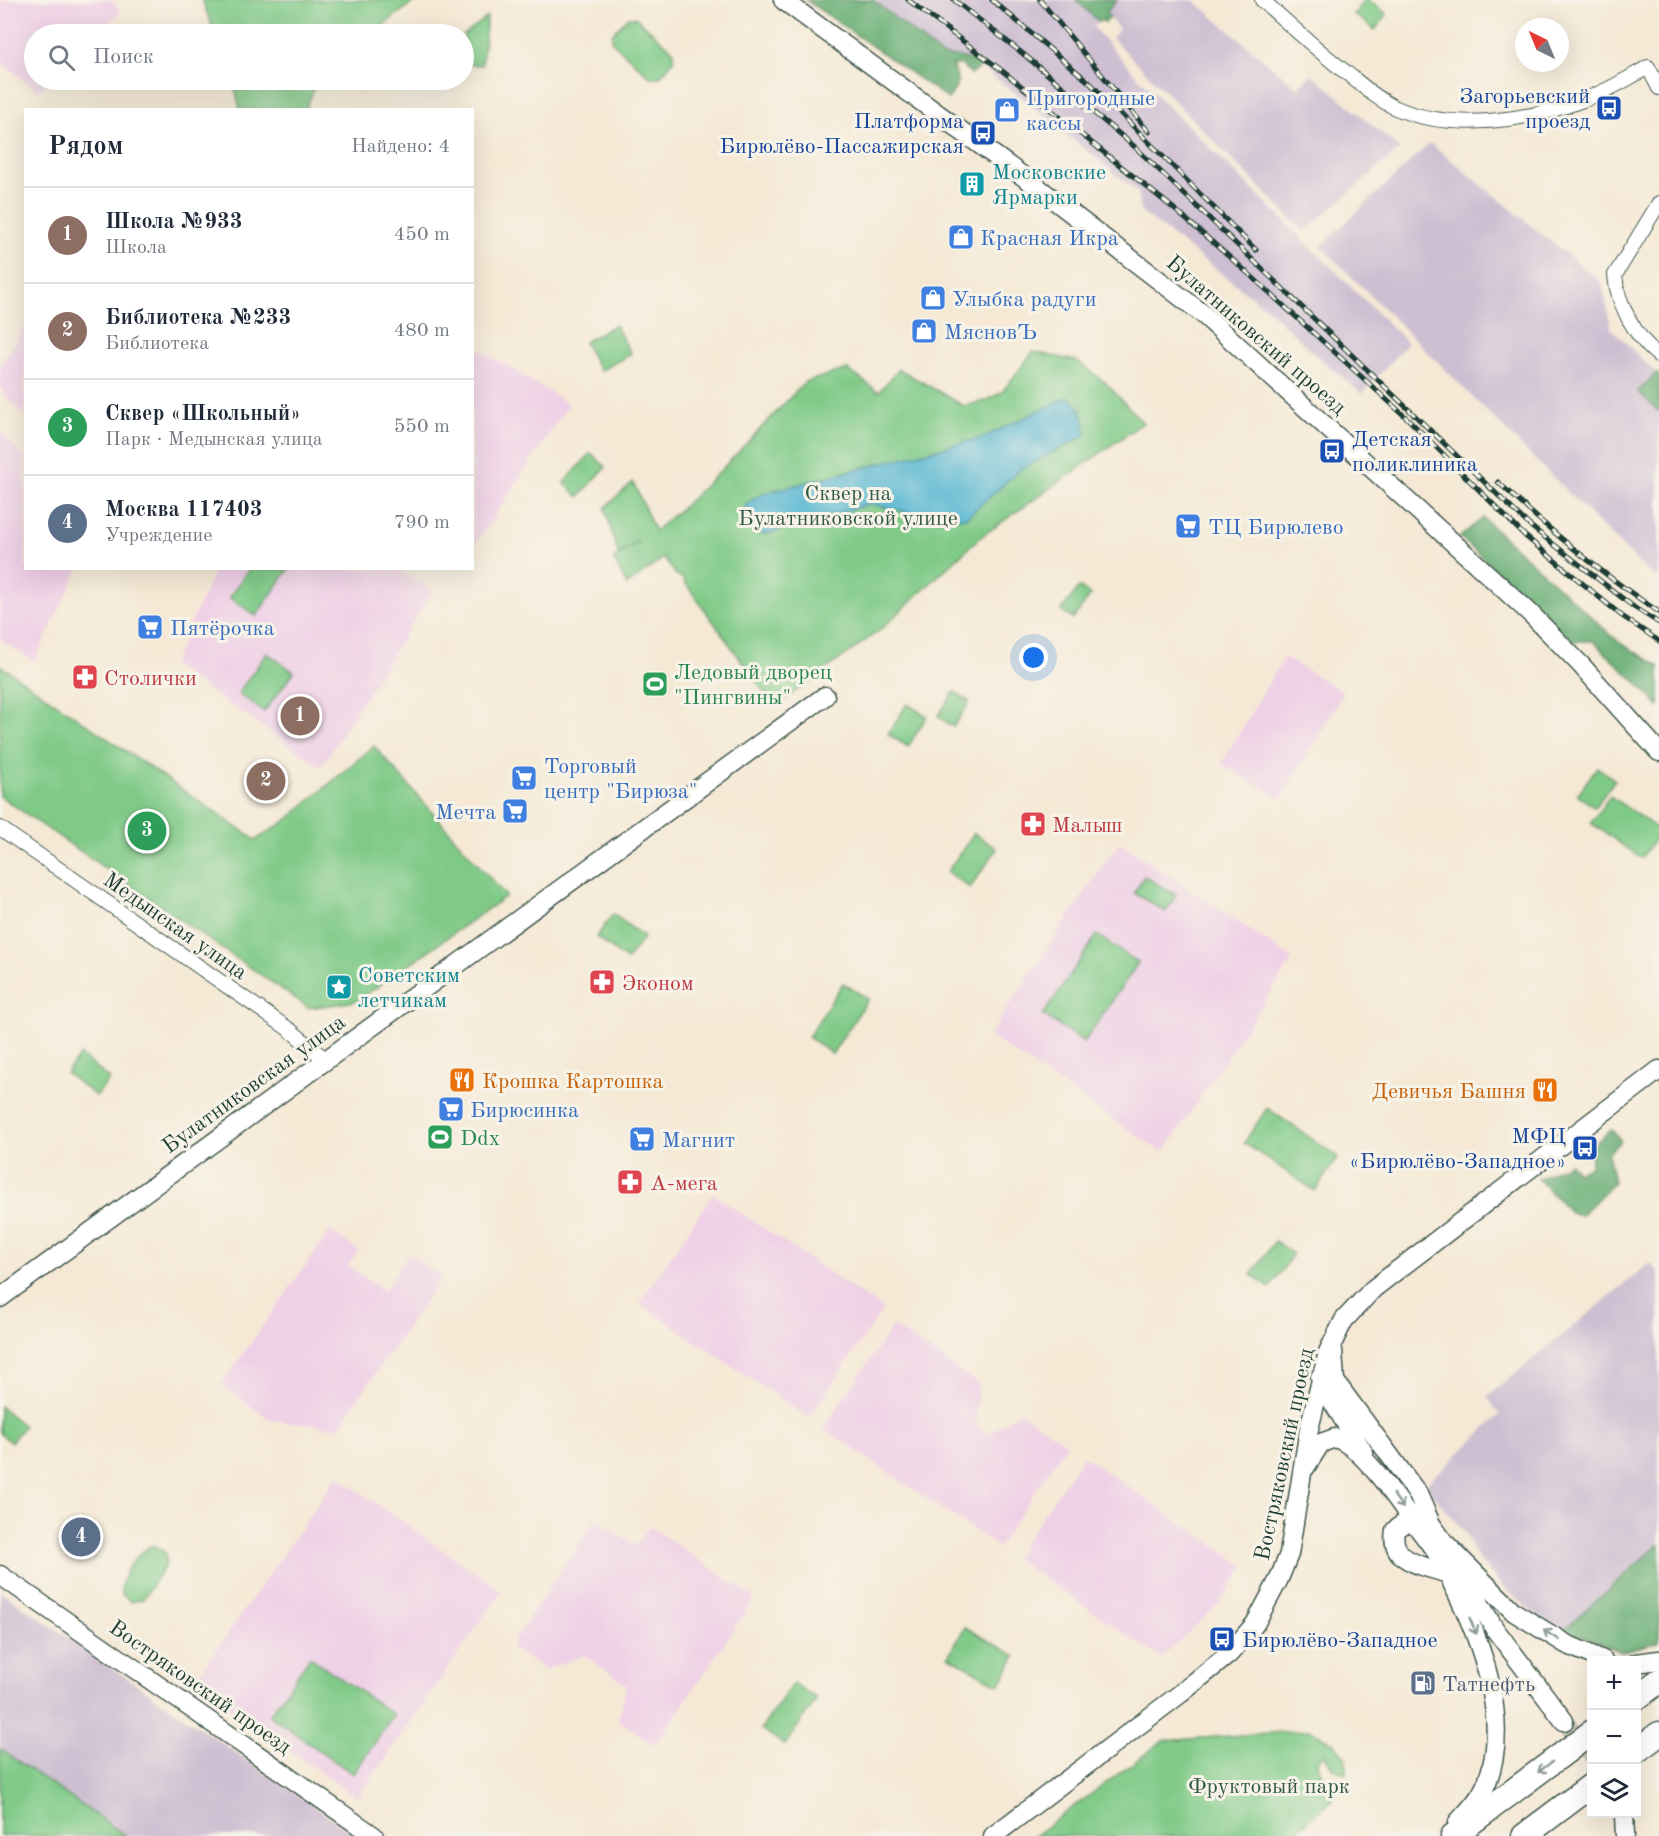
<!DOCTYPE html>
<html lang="ru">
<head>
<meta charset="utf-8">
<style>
  body { margin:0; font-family:"Old Standard TT",serif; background:#f2f2f3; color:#1f2937 }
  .controls { position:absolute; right:18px; bottom:18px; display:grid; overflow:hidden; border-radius:0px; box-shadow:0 6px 24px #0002 }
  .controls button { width:54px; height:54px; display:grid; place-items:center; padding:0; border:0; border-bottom:2px solid #e0e1e3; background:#fff; color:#1f2937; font:30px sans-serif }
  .compass { position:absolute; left:1515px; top:18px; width:54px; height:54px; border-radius:50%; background:#fff; box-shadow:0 6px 24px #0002; rotate:317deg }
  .you { position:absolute; left:1034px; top:658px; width:21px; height:21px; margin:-15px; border:4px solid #fff; border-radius:50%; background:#1a73e8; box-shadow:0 0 0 9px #1a73e833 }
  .badge { display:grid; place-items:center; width:39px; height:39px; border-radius:50%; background:#d1495b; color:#fff; font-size:20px; font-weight:700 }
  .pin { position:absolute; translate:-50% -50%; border:3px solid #fff; box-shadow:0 2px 6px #0006 }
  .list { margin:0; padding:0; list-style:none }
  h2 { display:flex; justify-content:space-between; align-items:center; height:78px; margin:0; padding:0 24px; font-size:26px }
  h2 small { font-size:20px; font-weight:400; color:#747a83 }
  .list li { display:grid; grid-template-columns:39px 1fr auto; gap:18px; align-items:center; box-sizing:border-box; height:96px; padding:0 24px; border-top:2px solid #e0e1e3 }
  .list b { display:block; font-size:22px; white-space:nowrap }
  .list p { margin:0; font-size:20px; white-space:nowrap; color:#747a83 }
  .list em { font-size:20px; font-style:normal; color:#747a83 }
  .icon { flex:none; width:33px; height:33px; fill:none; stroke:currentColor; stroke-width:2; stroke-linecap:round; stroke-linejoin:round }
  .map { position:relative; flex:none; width:1659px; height:1836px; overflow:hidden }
  .search { position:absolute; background:#fff; box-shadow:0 6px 24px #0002; left:24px; top:24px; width:450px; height:66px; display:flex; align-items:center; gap:15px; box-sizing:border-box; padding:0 21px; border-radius:33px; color:#747a83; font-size:22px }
  .panel { position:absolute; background:#fff; box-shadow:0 6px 24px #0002; left:24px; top:108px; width:450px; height:462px; border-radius:0px }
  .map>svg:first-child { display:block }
</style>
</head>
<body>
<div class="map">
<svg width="1659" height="1836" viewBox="0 0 1659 1836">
  <rect width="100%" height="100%" fill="#f7f3e8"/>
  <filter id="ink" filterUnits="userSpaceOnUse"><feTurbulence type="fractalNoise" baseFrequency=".0167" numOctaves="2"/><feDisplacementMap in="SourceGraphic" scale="12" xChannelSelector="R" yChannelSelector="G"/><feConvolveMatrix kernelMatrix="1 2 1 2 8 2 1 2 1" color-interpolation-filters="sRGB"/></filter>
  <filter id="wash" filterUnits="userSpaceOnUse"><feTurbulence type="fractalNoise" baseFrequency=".008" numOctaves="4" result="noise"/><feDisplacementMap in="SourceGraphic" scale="24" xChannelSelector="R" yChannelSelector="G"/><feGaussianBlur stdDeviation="1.35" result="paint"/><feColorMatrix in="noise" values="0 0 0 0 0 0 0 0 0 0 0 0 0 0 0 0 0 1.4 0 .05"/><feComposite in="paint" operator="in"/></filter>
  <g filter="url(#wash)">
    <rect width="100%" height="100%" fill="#f5e9d5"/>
    <path fill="#efd0e6" d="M0,0h112l9,12 -24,22h-63v46h16l-12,12 -38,-31z
      M25,325v92l-25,-28v-22z
      M479,349l90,55 -96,144 -1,-190z
      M0,431l25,27 1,110 53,1 -45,93 -34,-23z
      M215,569h183l35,21 -112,177 -149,-102z
      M1284,657l60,35 -63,107 -60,-35z
      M1119,842l174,117 -130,194 -174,-117z
      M713,1194l170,115 -74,109 -170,-115z
      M330,1231l28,20 -10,15 36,25 24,-37 34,23 -104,151 -67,-8 -50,-35z
      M893,1326l85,57 -2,42 14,9 30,-22 47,32 -69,103 -175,-119z
      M1083,1456l162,110 -27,39 -57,53 -147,-100z
      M337,1476l165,115 -144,207 -165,-114z
      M596,1519l40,27 13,-20 106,72 -100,147 -37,-25 9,-35 -43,-30 -39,15 -35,-24z"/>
    <path fill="#cdbed2" d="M873,0h203l23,22 -6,5 42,47 273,269 -46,51 -54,-46 -40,-39 -128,-98 -2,-19 -116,-94 -53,-39 -28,-4z
      M1117,0h76l104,88 15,-14 88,75 -96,83 -192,-194 7,-9 -13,-16z
      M1430,143l172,140 9,45 45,45 -18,19 21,20v167l-12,-8 -326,-325z
      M1650,1263l9,9v272l-94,85 -28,-13 -36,-31 -24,-28 -11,-23 -41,-49 75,-70 -13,-18z
      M0,1591l357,245h-231l-126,-87z"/>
    <path fill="#80ca88" stroke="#50845e" stroke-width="1.5" d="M202,0h214l-44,34h-157z
      M1364,0h4l19,14 -12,16 -21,-16z
      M487,17l-5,48 -18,-1v-29z
      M628,17h7l39,34v9l-14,17h-10l-38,-35v-8z
      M233,80h85l-13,30 -65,-1z
      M615,325l16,29 -31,17 -16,-29z
      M1033,352l44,9 29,22 37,40 -165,116 -99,92 -101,73 -6,-1 -91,-126 -5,-2 -12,-17 -37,27 -14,-26 26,-18 -21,13 -13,-46 28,-26 22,49 31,-27 36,-35 83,-87 42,-13 32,23 20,-23 65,37 23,-6 15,-8z
      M591,453l15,14 -27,30 -15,-14z
      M249,569h40l-33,47 -27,-19z
      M1079,587l12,8 -18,24 -12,-8z
      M267,653l27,19 -30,40 -26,-19z
      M0,665l256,175 28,-18 90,-76 132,150 -149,105 -48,7 -309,-212z
      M954,692l16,10 -17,25 -15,-11z
      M907,704l20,12 -19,31 -20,-13z
      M1597,767l18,13 -20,27 -18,-12z
      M1610,796l49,34v4l-18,24 -50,-35z
      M974,833l23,16 -27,39 -23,-16z
      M1144,876l32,19 -10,17 -32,-19z
      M613,914l31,23 -17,23 -31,-23z
      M1097,935l41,28 -54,79 -41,-27z
      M843,983l25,16 -36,55 -24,-17z
      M80,1055l30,24 -14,17 -30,-23z
      M1267,1108l71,49 -23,34 -71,-48z
      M1275,1241l18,13 -23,34 -19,-13z
      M0,1406l24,20 -13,16 -11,-8z
      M154,1545l12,8v11l-23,35 -11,3 -11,-8c-1,-19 15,-42 33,-49z
      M965,1627l51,29 -17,29 -51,-29z
      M310,1657l84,58 -41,59 -84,-59z
      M793,1683l24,16 -32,46 -24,-16z
      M1310,1730l22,11 14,17v16l-13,-5 -9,-15 -7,9 16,37 -43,36h-256l129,-95z
      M0,1749l126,87h-126z"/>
    <path fill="#68ae74" stroke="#447654" stroke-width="1.5" d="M806,0h67l68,55 28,4 11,8 -9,7 -11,-10 -8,2c9,16 7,19 -4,33z
      M1076,0h41l-11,13 4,4 -5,6 -3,-3 -3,2z
      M1656,373l3,2v37l-21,-20z
      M1483,518l137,125 39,23v40c-20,-23 -44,-43 -66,-65h-21l-112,-104z
      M1611,1129l10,12 -13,12 6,29 -32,33 -11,-2 -33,-34 32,-16 7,10 14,-7 -1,-18z
      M1659,1544v98l-38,10 -56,-23z"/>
    <path fill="#53b5d1" stroke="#397982" stroke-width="1.5" d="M1067,397c14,6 18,23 19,38l-65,34 -54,48 -24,3 -73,-16 -107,31 -16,-10 -4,-12 4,-10 17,-10 220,-56z"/>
  </g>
  <g filter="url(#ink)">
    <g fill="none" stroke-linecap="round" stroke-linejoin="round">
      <path stroke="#cac7b5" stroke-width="18" stroke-dasharray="18 9" stroke-linecap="butt" d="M1564,1721l28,36"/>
      <defs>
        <path id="street" d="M1262,0c28,25 56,51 86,74 15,12 30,26 48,34 55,24 132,13 187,-8 23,-8 44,-21 65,-33l11,21
          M1659,203l-44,72c2,29 21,63 44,81
          M0,828l290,202 36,30"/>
        <path id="secondary" d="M783,0l245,180 175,134 327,299 50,51 79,88
          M0,1298l825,-602
          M1333,1350l2,31 83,113 13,30 13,18 70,70 52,32 37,16
          M1320,1377l7,16 37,60
          M1305,1468l16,-25 14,-5c23,6 58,55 72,75 12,17 26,33 37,51 4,7 6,14 9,21 28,55 58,136 34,197 -6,16 -18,28 -29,40
          M1422,1523c-11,-2 -19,-1 -27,7 -6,33 28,35 53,44l4,3
          M1457,1564l37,64 70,93
          M0,1575l374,261
          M1636,1663l23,-3
          M1624,1814l1,22
          M993,1836l187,-142 49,-40 26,-30 24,-45 10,-25 20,-125 19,-77 16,-32 29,-31 22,-17 264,-202"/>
        <path id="highway" d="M1636,1698l23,-17
          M1636,1751l23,-17
          M1453,1836l139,-104
          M1524,1836l68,-51"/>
      </defs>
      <use href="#street" stroke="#3f574c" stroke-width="16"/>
      <use href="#secondary" stroke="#3f574c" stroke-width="21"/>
      <use href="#highway" stroke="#3f574c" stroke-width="27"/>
      <use href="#street" stroke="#fff" stroke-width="14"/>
      <use href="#secondary" stroke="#fff" stroke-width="18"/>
      <use href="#highway" stroke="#fff" stroke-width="24"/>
      <defs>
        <path id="rail" d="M908,0l92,69 173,139 76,66 160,146 116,116 97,80 37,25
          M954,0l68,53 113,94 394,378 106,83 24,15
          M992,0l97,82 167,168
          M1040,0l109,132
          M1498,482c50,47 104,92 161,130"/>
      </defs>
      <use href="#rail" stroke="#1f3d34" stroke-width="5"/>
      <use href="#rail" stroke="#f7f3e8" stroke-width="3" stroke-dasharray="9" stroke-linecap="butt"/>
    </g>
    <defs><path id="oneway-shaft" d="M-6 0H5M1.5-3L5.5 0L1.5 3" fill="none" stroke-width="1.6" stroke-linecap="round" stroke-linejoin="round" transform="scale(1.5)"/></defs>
    <g stroke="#8f9e9a">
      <use href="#oneway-shaft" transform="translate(1398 1501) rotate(54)"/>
      <use href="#oneway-shaft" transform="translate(1473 1626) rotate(67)"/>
      <use href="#oneway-shaft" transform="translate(1551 1635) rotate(-148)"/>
      <use href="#oneway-shaft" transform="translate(1545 1767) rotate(143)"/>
    </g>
  </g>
  <defs>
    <symbol id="bus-square" viewBox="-11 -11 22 22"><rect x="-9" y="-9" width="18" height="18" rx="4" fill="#1a4fb4" stroke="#f7f3e8"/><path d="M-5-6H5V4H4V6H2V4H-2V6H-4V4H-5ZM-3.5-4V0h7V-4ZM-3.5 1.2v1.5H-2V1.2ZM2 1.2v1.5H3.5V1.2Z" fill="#fff"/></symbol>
    <symbol id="shop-square" viewBox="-11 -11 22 22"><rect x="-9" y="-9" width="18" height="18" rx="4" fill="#3f7fe0" stroke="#f7f3e8"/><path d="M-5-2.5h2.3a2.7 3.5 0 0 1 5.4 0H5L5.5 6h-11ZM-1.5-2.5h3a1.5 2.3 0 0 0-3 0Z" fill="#fff"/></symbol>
    <symbol id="building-square" viewBox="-11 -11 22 22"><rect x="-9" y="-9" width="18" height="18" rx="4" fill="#0f9aa8" stroke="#f7f3e8"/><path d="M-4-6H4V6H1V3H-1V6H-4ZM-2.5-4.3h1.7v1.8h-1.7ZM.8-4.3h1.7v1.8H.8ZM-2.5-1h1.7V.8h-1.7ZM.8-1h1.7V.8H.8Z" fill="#fff"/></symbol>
    <symbol id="supermarket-square" viewBox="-11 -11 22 22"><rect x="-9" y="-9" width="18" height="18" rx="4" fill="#3f7fe0" stroke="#f7f3e8"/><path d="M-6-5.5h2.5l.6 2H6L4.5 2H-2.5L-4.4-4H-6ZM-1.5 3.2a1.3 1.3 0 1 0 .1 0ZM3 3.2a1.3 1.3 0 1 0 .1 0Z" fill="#fff"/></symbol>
    <symbol id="pharmacy-square" viewBox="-11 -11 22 22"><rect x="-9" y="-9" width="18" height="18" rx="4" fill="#e0444e" stroke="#f7f3e8"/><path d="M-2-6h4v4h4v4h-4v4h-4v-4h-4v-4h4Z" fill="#fff"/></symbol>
    <symbol id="stadium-square" viewBox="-11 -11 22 22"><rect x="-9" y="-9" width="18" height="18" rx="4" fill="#2e9e5b" stroke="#f7f3e8"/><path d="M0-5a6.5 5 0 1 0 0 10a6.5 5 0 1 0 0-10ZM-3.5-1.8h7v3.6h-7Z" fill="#fff"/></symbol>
    <symbol id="sight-square" viewBox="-11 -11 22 22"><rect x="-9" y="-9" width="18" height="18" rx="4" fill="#0f9aa8" stroke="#f7f3e8"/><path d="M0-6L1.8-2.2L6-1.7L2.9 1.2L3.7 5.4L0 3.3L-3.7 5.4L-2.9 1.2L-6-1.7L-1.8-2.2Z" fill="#fff"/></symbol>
    <symbol id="restaurant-square" viewBox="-11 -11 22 22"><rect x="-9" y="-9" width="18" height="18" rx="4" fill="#e8710a" stroke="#f7f3e8"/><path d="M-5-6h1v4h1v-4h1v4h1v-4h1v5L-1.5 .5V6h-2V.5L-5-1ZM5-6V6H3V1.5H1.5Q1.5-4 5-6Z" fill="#fff"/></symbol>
    <symbol id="fuel-square" viewBox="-11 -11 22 22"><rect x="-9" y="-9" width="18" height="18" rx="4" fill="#5c6f8a" stroke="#f7f3e8"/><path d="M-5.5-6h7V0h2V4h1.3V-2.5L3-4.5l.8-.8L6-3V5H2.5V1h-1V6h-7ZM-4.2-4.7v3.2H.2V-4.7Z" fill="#fff"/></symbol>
  </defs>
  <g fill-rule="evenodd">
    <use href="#bus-square" x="1594" y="93" width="30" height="30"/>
    <use href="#shop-square" x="992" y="95" width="30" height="30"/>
    <use href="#bus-square" x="968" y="118" width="30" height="30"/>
    <use href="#building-square" x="957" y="169" width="30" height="30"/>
    <use href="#shop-square" x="946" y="222" width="30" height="30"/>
    <use href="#shop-square" x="918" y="283" width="30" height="30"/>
    <use href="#shop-square" x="909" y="316" width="30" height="30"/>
    <use href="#bus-square" x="1317" y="436" width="30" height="30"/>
    <use href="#supermarket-square" x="1173" y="511" width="30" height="30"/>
    <use href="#supermarket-square" x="135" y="612" width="30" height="30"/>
    <use href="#pharmacy-square" x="70" y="662" width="30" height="30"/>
    <use href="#stadium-square" x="640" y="669" width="30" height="30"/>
    <use href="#supermarket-square" x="509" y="763" width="30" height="30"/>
    <use href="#supermarket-square" x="500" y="796" width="30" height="30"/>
    <use href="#pharmacy-square" x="1018" y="809" width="30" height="30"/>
    <use href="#pharmacy-square" x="587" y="967" width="30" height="30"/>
    <use href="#sight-square" x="324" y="972" width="30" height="30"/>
    <use href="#restaurant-square" x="447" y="1065" width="30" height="30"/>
    <use href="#restaurant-square" x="1530" y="1075" width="30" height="30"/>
    <use href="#supermarket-square" x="436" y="1094" width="30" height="30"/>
    <use href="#stadium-square" x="425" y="1122" width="30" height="30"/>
    <use href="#supermarket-square" x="627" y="1124" width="30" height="30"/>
    <use href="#bus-square" x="1570" y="1133" width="30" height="30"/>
    <use href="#pharmacy-square" x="615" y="1167" width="30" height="30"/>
    <use href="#bus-square" x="1207" y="1624" width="30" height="30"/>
    <use href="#fuel-square" x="1408" y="1668" width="30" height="30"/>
  </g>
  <g text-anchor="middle" stroke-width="6" stroke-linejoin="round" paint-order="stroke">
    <g font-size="22" fill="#164399" stroke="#f7f3e8" text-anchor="end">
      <text x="1590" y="103">Загорьевский<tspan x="1590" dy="25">проезд</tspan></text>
      <text x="964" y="128">Платформа<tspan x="964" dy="25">Бирюлёво-Пассажирская</tspan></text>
      <text x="1352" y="446" text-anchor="start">Детская<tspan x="1352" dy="25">поликлиника</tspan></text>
      <text x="1566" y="1143">МФЦ<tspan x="1566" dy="25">«Бирюлёво-Западное»</tspan></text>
      <text x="1242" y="1647" text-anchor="start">Бирюлёво-Западное</text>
    </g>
    <g font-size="22" fill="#366cbe" stroke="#f7f3e8" text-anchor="start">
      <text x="1026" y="105">Пригородные<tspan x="1026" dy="25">кассы</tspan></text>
      <text x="980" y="245">Красная Икра</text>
      <text x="952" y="306">Улыбка радуги</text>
      <text x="944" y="339">МясновЪ</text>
      <text x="1208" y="534">ТЦ Бирюлево</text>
      <text x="170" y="635">Пятёрочка</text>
      <text x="544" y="773">Торговый<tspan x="544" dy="25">центр "Бирюза"</tspan></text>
      <text x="496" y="819" text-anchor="end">Мечта</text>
      <text x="470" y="1117">Бирюсинка</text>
      <text x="662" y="1147">Магнит</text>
    </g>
    <g font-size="22" fill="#0d838f" stroke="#f7f3e8" text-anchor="start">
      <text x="992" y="179">Московские<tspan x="992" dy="25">Ярмарки</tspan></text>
      <text x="358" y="982">Cоветским<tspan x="358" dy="25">летчикам</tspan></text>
    </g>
    <g font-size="22" fill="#1f3d34" stroke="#f7f3e8">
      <text transform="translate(1257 334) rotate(41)" y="8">Булатниковский проезд</text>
      <text transform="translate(176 925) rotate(35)" y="8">Медынская улица</text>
      <text transform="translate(253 1083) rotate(-36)" y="8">Булатниковская улица</text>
      <text transform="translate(1283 1454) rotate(-78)" y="8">Востряковский проезд</text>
      <text transform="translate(201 1686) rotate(35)" y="8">Востряковский проезд</text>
    </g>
    <g font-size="22" fill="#325945" stroke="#f7f3e8">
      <text x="848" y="500">Сквер на<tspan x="848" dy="25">Булатниковской улице</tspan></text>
      <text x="1269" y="1793">Фруктовый парк</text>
    </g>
    <g font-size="22" fill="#27864d" stroke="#f7f3e8" text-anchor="start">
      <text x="674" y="679">Ледовый дворец<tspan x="674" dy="25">"Пингвины"</tspan></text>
      <text x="460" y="1145">Ddx</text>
    </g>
    <g font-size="22" fill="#be3a42" stroke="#f7f3e8" text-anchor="start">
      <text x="104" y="685">Столички</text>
      <text x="1052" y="832">Малыш</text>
      <text x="622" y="990">Эконом</text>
      <text x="650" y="1190">А-мега</text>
    </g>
    <g font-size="22" fill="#c56008" stroke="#f7f3e8" text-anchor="start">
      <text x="482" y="1088">Крошка Картошка</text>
      <text x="1526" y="1098" text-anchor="end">Девичья Башня</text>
    </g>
    <g font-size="22" fill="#4e5e75" stroke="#f7f3e8" text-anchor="start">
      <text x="1442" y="1691">Татнефть</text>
    </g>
  </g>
</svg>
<div class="controls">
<button>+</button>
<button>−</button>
<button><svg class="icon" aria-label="layers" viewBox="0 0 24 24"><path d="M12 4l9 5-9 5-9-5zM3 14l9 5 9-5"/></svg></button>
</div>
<svg class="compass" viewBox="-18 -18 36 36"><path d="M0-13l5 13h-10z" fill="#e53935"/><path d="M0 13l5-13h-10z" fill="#747a83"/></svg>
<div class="you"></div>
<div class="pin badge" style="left:300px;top:716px;background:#8d6e63">1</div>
<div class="pin badge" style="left:266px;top:781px;background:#8d6e63">2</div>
<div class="pin badge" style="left:147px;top:831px;background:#2e9e5b">3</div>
<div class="pin badge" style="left:81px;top:1537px;background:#5c6f8a">4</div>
<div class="search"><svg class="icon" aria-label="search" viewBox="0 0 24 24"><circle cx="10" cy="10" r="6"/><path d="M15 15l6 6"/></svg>Поиск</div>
<section class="panel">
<h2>Рядом<small>Найдено: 4</small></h2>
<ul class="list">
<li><span class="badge" style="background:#8d6e63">1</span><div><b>Школа №933</b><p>Школа</p></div><em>450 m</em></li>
<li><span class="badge" style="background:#8d6e63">2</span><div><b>Библиотека №233</b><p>Библиотека</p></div><em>480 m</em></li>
<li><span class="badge" style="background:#2e9e5b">3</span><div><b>Сквер «Школьный»</b><p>Парк · Медынская улица</p></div><em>550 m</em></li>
<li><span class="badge" style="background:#5c6f8a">4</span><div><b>Москва 117403</b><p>Учреждение</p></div><em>790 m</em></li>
</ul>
</section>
</div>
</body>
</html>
